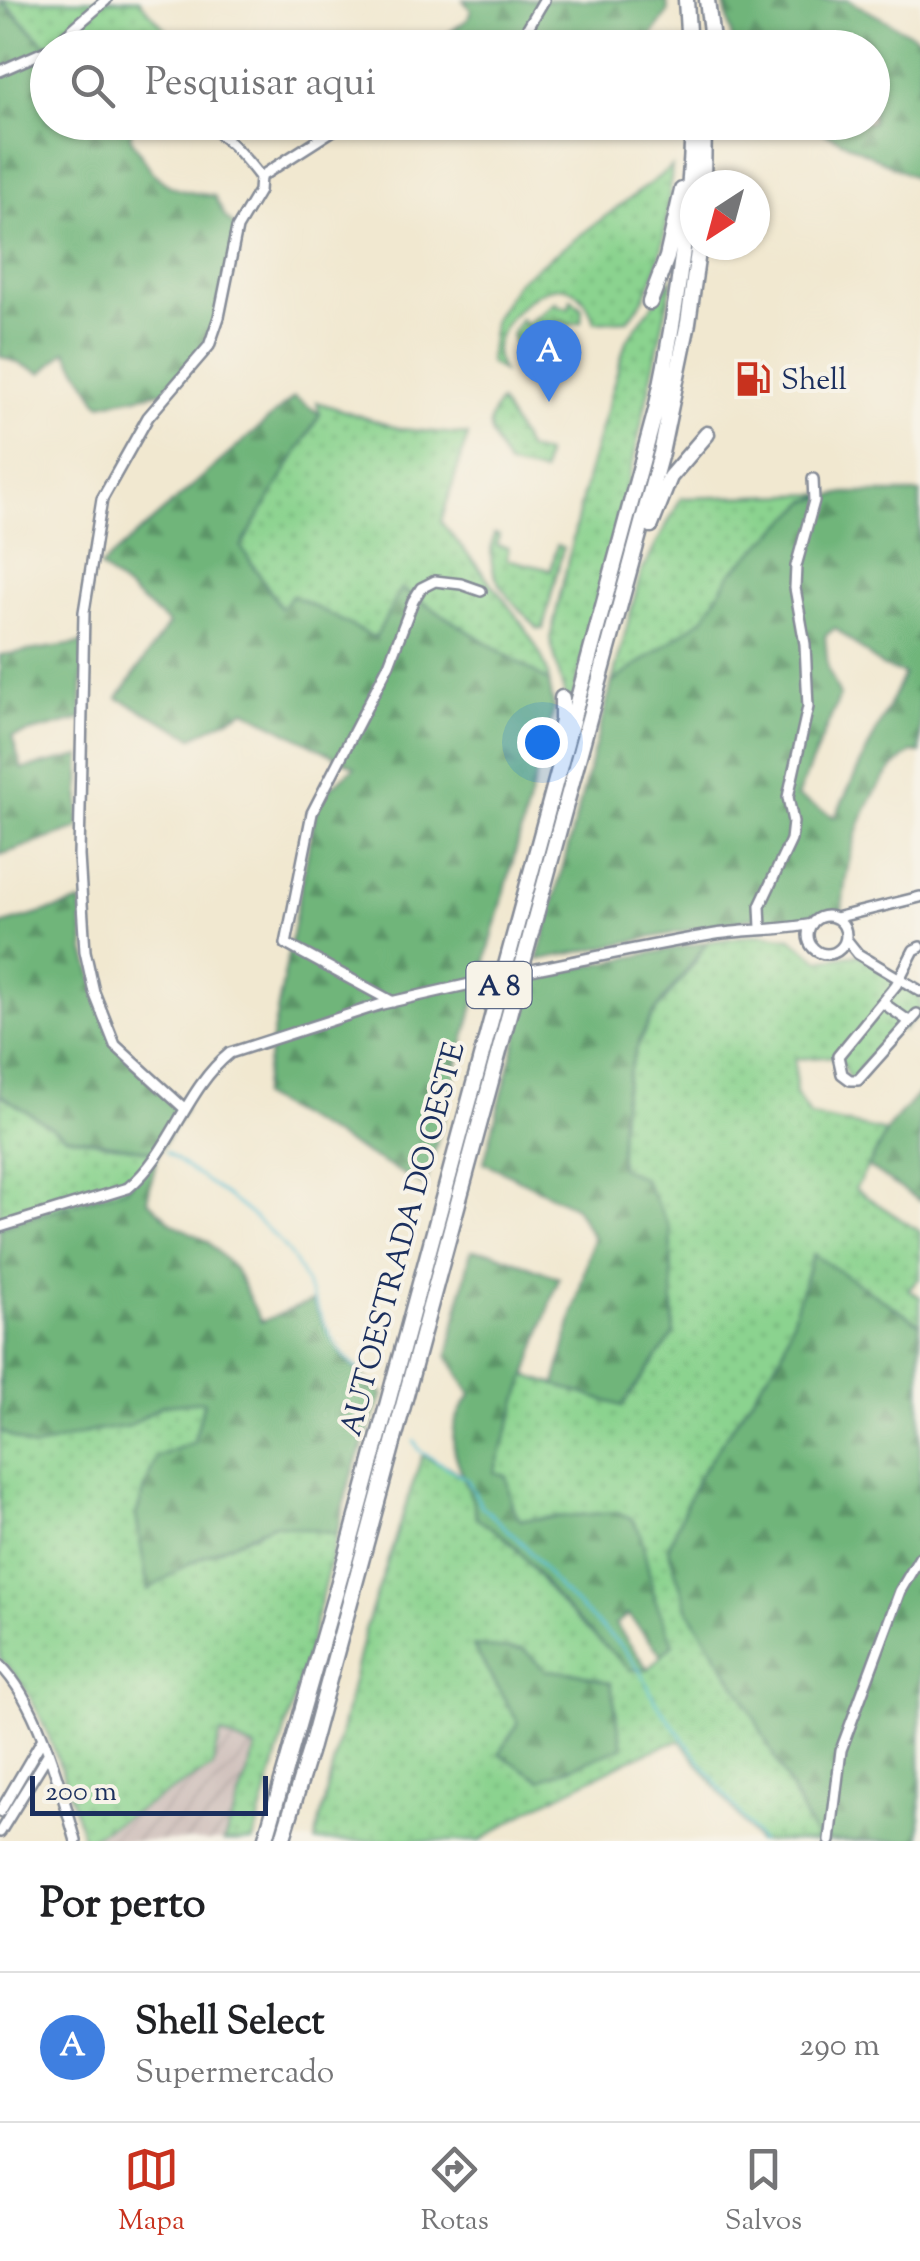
<!DOCTYPE html>
<html lang="pt">
<head>
<meta charset="utf-8">
<style>
  body { margin:0; font-family:"Sorts Mill Goudy",serif; background:#f2f2f2; color:#202124 }
  .compass { position:absolute; left:680px; top:170px; width:90px; height:90px; border-radius:50%; background:#fff; box-shadow:0 2px 8px #0004; rotate:216deg }
  .scale { position:absolute; left:30px; bottom:25px; width:238px; box-sizing:border-box; padding-left:10px; border:5px solid #1b2f5e; border-top:0; font-size:28px; line-height:35px; white-space:nowrap; color:#1b2f5e; -webkit-text-stroke:8px #f7f3e8; paint-order:stroke }
  .you { position:absolute; left:542px; top:742px; width:35px; height:35px; margin:-25px; border:8px solid #fff; border-radius:50%; background:#1a73e8; box-shadow:0 0 0 15px #1a73e833 }
  .badge { display:grid; place-items:center; width:65px; height:65px; border-radius:50%; background:#c8321e; color:#fff; font-size:32px; font-weight:700 }
  .pin { position:absolute; translate:-50% -82px; filter:drop-shadow(0 2px 5px #0008) }
  .pin::after { content:''; position:absolute; top:52px; width:35px; height:30px; background:inherit; clip-path:polygon(0 0,100% 0,50% 100%) }
  .list { margin:0; padding:0; list-style:none }
  h2 { display:flex; justify-content:space-between; align-items:center; height:130px; margin:0; padding:0 40px; font-size:42px }
  h2 small { font-size:32px; font-weight:400; color:#757577 }
  .list li { display:grid; grid-template-columns:65px 1fr auto; gap:30px; align-items:center; box-sizing:border-box; height:150px; padding:0 40px; border-top:2px solid #e0e0e0 }
  .list b { display:block; font-size:38px; white-space:nowrap }
  .list p { margin:0; font-size:32px; white-space:nowrap; color:#757577 }
  .list em { font-size:32px; font-style:normal; color:#757577 }
  .icon { flex:none; width:55px; height:55px; fill:none; stroke:currentColor; stroke-width:2; stroke-linecap:round; stroke-linejoin:round }
  .map { position:relative; flex:none; width:920px; height:1841px; overflow:hidden }
  .search { position:absolute; background:#fff; box-shadow:0 2px 8px #0004; left:30px; right:30px; top:30px; height:110px; display:flex; align-items:center; gap:25px; box-sizing:border-box; padding:0 35px; border-radius:55px; color:#757577; font-size:38px }
  .sheet { height:280px; background:#fff }
  nav { display:flex; justify-content:space-around; align-items:center; box-sizing:border-box; height:140px; border-top:2px solid #e0e0e0; background:#fff; font-size:28px; color:#757577 }
  nav a { display:grid; justify-items:center; gap:5px }
  nav .on { color:#c8321e }
  .map>svg:first-child { display:block }
</style>
</head>
<body>
<div class="map">
<svg width="920" height="1841" viewBox="0 0 920 1841">
  <defs>
    <pattern id="industrial-furrows" width="10" height="10" patternUnits="userSpaceOnUse" patternTransform="scale(2.5)"><rect width="10" height="10" fill="#cfc0bb"/><path d="M-1 1l2-2M0 10L10 0M9 11l2-2" fill="none" stroke="#b1a5a3"/></pattern>
    <pattern id="grass-dots" width="8" height="8" patternUnits="userSpaceOnUse" patternTransform="scale(2.5)"><rect width="8" height="8" fill="#8bd38f"/><path d="M2 2h.1M6 6h.1" fill="none" stroke="#77b57e" stroke-width="1.8" stroke-linecap="round"/></pattern>
    <pattern id="forest-firs" width="22" height="20" patternUnits="userSpaceOnUse" patternTransform="scale(2.5)"><rect width="22" height="20" fill="#70b57a"/><path d="M5 1l3.5 6h-7zM16 11l3.5 6h-7z" fill="#5b9467"/></pattern>
  </defs>
  <rect width="100%" height="100%" fill="#f7f3e8"/>
  <filter id="ink" filterUnits="userSpaceOnUse"><feTurbulence type="fractalNoise" baseFrequency=".01" numOctaves="2"/><feDisplacementMap in="SourceGraphic" scale="20" xChannelSelector="R" yChannelSelector="G"/><feConvolveMatrix kernelMatrix="1 2 1 2 8 2 1 2 1" color-interpolation-filters="sRGB"/></filter>
  <filter id="wash" filterUnits="userSpaceOnUse"><feTurbulence type="fractalNoise" baseFrequency=".0048" numOctaves="4" result="noise"/><feDisplacementMap in="SourceGraphic" scale="40" xChannelSelector="R" yChannelSelector="G"/><feGaussianBlur stdDeviation="2.25" result="paint"/><feColorMatrix in="noise" values="0 0 0 0 0 0 0 0 0 0 0 0 0 0 0 0 0 1.4 0 .05"/><feComposite in="paint" operator="in"/></filter>
  <g filter="url(#wash)">
    <rect width="100%" height="100%" fill="#f1e8d0"/>
    <path fill="url(#industrial-furrows)" d="M220,1734l37,15 -33,92h-139l127,-72z"/>
    <path fill="url(#grass-dots)" stroke="#538176" stroke-width="2.5" fill-rule="evenodd" d="M3,0h136l42,47c-39,0 -74,4 -107,-19l-26,19z
      M672,167c-5,54 -7,110 -44,153l-33,2c-5,-11 -11,-27 -23,-32 -30,-14 -72,30 -76,58 -1,8 3,15 6,23l-13,-9 5,-42 23,-38z
      M673,277l-40,186 -64,249 -19,-73 37,-162 39,-136z
      M571,299l11,10 -1,13 -13,3 -6,-4 -29,17 -3,10 -5,2 -11,-5 -2,-12 9,-14 5,6 30,-23v3l13,3z
      M317,402l83,27 68,6 -27,87c26,33 108,123 108,160l-147,-93 -27,49 -83,-43 -10,14 -41,-62 79,-133z
      M500,402l28,48 17,4 -2,19 -35,-7c-13,-24 -29,-40 -8,-64z
      M828,494l-20,7 -77,72 -27,45 -92,65 29,-110 40,-75z
      M494,534l5,1 -2,10 11,3 -1,11 44,11 6,-25 6,3 -20,81h-5c-28,-32 -56,-49 -44,-95z
      M762,934l29,4 28,22 39,-6 62,37v27l-3,-3 -14,16 -7,-5 -37,43 6,5 -15,6 -12,-24 -43,3 1,35 14,22 77,16 -32,57 65,43v46l-12,11 12,8v27l-107,-69 -31,98 -85,126 -9,131 57,89 72,142h-60l-77,-101 -49,19 -104,52 -47,30h-165l50,-211 57,-174c41,16 48,18 55,63 36,18 53,48 78,78 23,26 51,49 75,72h18l25,-25 -56,-132 -97,8 -8,-14 -6,-30 -12,-3 31,-98 97,31 -3,-289 11,-55 23,-47 43,-54 10,-19zM474,1647l50,3 21,20 32,3 34,10 11,64 -10,3 -112,3 18,-31z
      M0,1094l65,42 93,17 -30,35 -128,39z
      M204,1400l-10,42 -38,15 -20,58 12,74 40,-25 86,-40 63,10 -29,117 -55,190h-29l32,-92 -35,-15 -9,34 -128,73c-16,-52 -42,-147 -84,-182v-228l33,17 56,-16 40,-6 34,-21z"/>
    <path fill="url(#forest-firs)" stroke="#46726c" stroke-width="2.5" fill-rule="evenodd" d="M0,0l48,47v75l86,1 -4,14c28,45 29,52 84,59l12,22 11,10 -28,118 -38,44 -71,14 -34,-53 -24,22 -42,-17z
      M463,0h204l1,12 -24,35 -216,1 40,-29 3,-9z
      M723,0h125l72,39v141l-115,-57 67,-1v-74l-138,-1z
      M294,397l26,17 -79,133 40,61 11,-13 83,43 26,-49 148,93 5,27 -129,477 -164,-90 57,-298 37,-31 -110,-57 -52,27 -75,-39 51,-74 -69,-57z
      M845,493h75v260l-8,-1c-48,31 -67,108 -70,162l-22,-2 -28,9 -41,-3 -213,42 74,-277 92,-65 27,-45 77,-72zM835,628l48,39 21,7 -69,143 -38,-20 43,-101 -12,-27 -3,-33z
      M83,643l-1,76 -70,18 10,32 59,-13 -2,72 -79,27v-200z
      M81,902l4,49 30,94 70,64 -27,44 -11,47 25,23 35,18 29,30 25,51 51,-21c22,46 32,61 71,93l-34,89 -12,51 -63,-10 -86,40 -40,26 -12,-75 20,-58 38,-15 10,-41 -41,4 -34,21 -40,6 -56,16 -33,-17v-204l128,-39 29,-36 -92,-16 -65,-42v-169z
      M706,942c-15,28 -39,49 -55,76 -27,47 -32,96 -31,149l24,12 26,49 4,106 -52,72 -67,-21 38,-147 -18,-31 -91,-45 49,-185z
      M920,1092v109l-52,-34 21,-40z
      M471,1250l22,2 66,26 -65,194 12,4 6,30 8,14 97,-8 14,6 9,14 15,67 18,45 -11,11 -34,-40 -13,9 33,45 -18,1c-24,-24 -52,-47 -74,-73 -27,-32 -41,-59 -79,-78 -9,-51 -45,-76 -6,-124l-23,-39z
      M813,1254l107,70v517h-103l-72,-142 -57,-89 -20,-62 29,-69 85,-126z
      M473,1646l51,4 21,20 32,3 34,10 11,64 -81,33 -41,-26 18,-32z"/>
    <g fill="none" stroke-linecap="round" stroke-linejoin="round">
      <path stroke="#57bfd5" stroke-width="2.5" d="M166,1152c38,30 94,62 122,100 27,36 35,93 73,119
        M414,1441l6,10 47,28 14,26 45,42 32,40 64,60 18,23 15,31 105,140"/>
    </g>
  </g>
  <g filter="url(#ink)">
    <g fill="none" stroke-linecap="round" stroke-linejoin="round">
      <defs>
        <path id="minor" d="M51,48l55,-48
          M509,48l11,-7 24,-41
          M0,71l48,-21
          M260,177l86,-55
          M808 935a19 19 0 1 1 38 0a19 19 0 1 1-38 0Z
          M835,918l85,-21
          M761,928l-1,-22 31,-66 2,-18 -5,-25 20,-90 -3,-63 -10,-56 1,-22 18,-65 -1,-22
          M846,939l12,15 62,37
          M532,970c59,-12 119,-25 178,-35 34,-6 69,-4 102,-11
          M393,1002l-107,-58 26,-131 77,-149 24,-63 8,-13 14,-7 26,3 20,7
          M883,1003l27,19
          M917,1014l-59,66h-8l-8,-6 -4,-18 58,-71 18,-35 6,-3
          M185,1109l-70,-64 -21,-53 -9,-41 -6,-95 5,-244 18,-113 46,-82 61,-71 10,-29 18,-89 22,-37 1,-14c-17,-22 -34,-42 -59,-55
          M0,1227l128,-39c44,-36 57,-99 102,-135l152,-49 106,-24
          M0,1665c38,37 61,125 76,176
          M0,1812l42,-72
          M0,1832l48,-78
          M830,1841l11,-91 59,-159 20,-34"/>
        <path id="highway" d="M686,0l3,48
          M707,0l6,48
          M703,185l1,-63
          M650,302l17,-45 15,-67
          M651,525l19,-48 37,-43
          M558,737l4,-16v-23
          M265,1841l83,-291 308,-1140c20,-95 34,-190 37,-288
          M282,1841l29,-95 350,-1293 27,-130 11,-78"/>
      </defs>
      <use href="#minor" stroke="#868c97" stroke-width="14"/>
      <use href="#highway" stroke="#868c97" stroke-width="19"/>
      <use href="#minor" stroke="#fff" stroke-width="9"/>
      <use href="#highway" stroke="#fff" stroke-width="14"/>
    </g>
  </g>
  <defs>
    <symbol id="fuel-bare" viewBox="-9 -9 18 18"><path d="M-5.5-6h7V0h2V4h1.3V-2.5L3-4.5l.8-.8L6-3V5H2.5V1h-1V6h-7ZM-4.2-4.7v3.2H.2V-4.7Z" fill="#c8321e" stroke="#f7f3e8" stroke-width="2.5" paint-order="stroke"/></symbol>
  </defs>
  <g fill-rule="evenodd">
    <use href="#fuel-bare" x="728" y="354" width="50" height="50"/>
  </g>
  <g text-anchor="middle" stroke-width="8" stroke-linejoin="round" paint-order="stroke">
    <rect fill="#f7f3e8" stroke="#5d6a87" stroke-width="2.5" x="466.5" y="962" width="65" height="46" rx="8"/>
    <g font-size="28" font-weight="bold" fill="#1b2f5e">
      <text x="499" y="995">A 8</text>
    </g>
    <g font-size="30" fill="#1b2f5e" stroke="#f7f3e8" text-anchor="start">
      <text x="781" y="389">Shell</text>
    </g>
    <g font-size="30" fill="#1b2f5e" stroke="#f7f3e8">
      <text transform="translate(402 1239) rotate(-75)" y="10">AUTOESTRADA DO OESTE</text>
    </g>
  </g>
</svg>
<svg class="compass" viewBox="-18 -18 36 36"><path d="M0-13l5 13h-10z" fill="#e53935"/><path d="M0 13l5-13h-10z" fill="#757577"/></svg>
<div class="scale">200 m</div>
<div class="you"></div>
<div class="pin badge" style="left:549px;top:402px;background:#3f7fe0">A</div>
<div class="search"><svg class="icon" aria-label="search" viewBox="0 0 24 24"><circle cx="10" cy="10" r="6"/><path d="M15 15l6 6"/></svg>Pesquisar aqui</div>
</div>
<section class="sheet">
<h2>Por perto<small></small></h2>
<ul class="list">
<li><span class="badge" style="background:#3f7fe0">A</span><div><b>Shell Select</b><p>Supermercado</p></div><em>290 m</em></li>
</ul>
</section>
<nav>
<a class="on"><svg class="icon" aria-label="map" viewBox="0 0 24 24"><path d="M3 6l6-2 6 2 6-2v14l-6 2-6-2-6 2zM9 4v14M15 6v14"/></svg>Mapa</a>
<a><svg class="icon" aria-label="directions" viewBox="0 0 24 24"><path d="M12 3l9 9-9 9-9-9zM9 14v-3h6M13 9l2 2-2 2"/></svg>Rotas</a>
<a><svg class="icon" aria-label="saved" viewBox="0 0 24 24"><path d="M7 4h10v16l-5-4-5 4z"/></svg>Salvos</a>
</nav>
</body>
</html>
